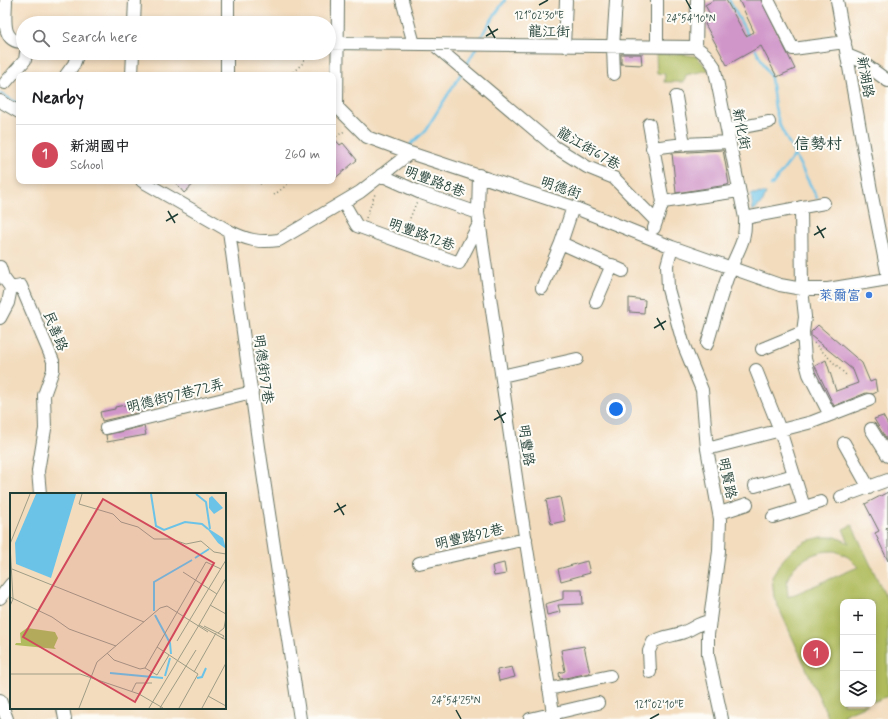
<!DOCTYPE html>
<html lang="en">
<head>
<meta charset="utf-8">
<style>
  body { margin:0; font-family:Mynerve,"LXGW WenKai TC",sans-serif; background:#f6f6f6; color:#202124 }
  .controls { position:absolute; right:12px; bottom:12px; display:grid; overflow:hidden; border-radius:8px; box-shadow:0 2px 6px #0003 }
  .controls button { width:36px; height:36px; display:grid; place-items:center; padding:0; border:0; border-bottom:1px solid #e0e0e0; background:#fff; color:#202124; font:20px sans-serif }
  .you { position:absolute; left:616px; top:409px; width:14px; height:14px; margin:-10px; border:3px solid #fff; border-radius:50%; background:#1a73e8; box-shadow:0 0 0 6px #1a73e833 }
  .badge { display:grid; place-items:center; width:26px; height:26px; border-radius:50%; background:#d1495b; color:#fff; font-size:13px; font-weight:700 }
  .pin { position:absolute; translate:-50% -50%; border:2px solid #fff; box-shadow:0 1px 4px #0006 }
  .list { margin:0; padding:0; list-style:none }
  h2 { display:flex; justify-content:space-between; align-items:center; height:52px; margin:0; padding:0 16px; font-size:17px }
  h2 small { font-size:13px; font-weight:400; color:#757577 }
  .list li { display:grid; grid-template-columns:26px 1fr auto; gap:12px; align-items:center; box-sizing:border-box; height:60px; padding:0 16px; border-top:1px solid #e0e0e0 }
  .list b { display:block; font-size:15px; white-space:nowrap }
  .list p { margin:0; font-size:13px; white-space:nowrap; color:#757577 }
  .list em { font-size:13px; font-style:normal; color:#757577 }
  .icon { flex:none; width:22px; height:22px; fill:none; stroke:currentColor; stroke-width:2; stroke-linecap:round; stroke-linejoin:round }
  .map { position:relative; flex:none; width:888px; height:719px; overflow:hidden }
  .search { position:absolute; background:#fff; box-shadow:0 2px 6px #0003; left:16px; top:16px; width:320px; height:44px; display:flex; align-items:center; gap:10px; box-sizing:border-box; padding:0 14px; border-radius:22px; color:#757577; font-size:15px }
  .panel { position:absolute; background:#fff; box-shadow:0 2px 6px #0003; left:16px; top:72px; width:320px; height:112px; border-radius:8px }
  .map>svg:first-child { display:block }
</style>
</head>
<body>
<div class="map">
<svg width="888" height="719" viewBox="0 0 888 719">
  <rect width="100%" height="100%" fill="#fdfcf7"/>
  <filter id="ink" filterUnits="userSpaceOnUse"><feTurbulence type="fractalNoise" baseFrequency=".025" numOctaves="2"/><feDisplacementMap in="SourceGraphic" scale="8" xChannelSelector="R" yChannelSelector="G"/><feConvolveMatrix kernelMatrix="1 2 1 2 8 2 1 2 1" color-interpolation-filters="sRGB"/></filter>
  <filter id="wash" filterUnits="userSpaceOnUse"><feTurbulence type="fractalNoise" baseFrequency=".012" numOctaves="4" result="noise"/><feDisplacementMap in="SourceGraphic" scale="16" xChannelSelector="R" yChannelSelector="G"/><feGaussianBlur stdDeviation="0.9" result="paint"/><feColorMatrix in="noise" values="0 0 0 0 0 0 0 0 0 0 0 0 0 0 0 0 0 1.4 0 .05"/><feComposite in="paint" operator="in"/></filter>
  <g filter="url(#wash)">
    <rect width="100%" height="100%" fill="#f3dcbd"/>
    <path fill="#afbb5c" stroke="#677c48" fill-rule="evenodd" d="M656,54h23l17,2 13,14 -23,5 -2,7h-20l1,-8 -8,-1z
      M852,525l36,77v94l-15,6v-100h-30v102h25l-25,11 3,4h-17l-55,-122 -2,-20 9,-15 12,-13 13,-8 16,-4h14l13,6 -6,-14zM835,551l13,6 10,10 -70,30c0,-5 -1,-9 -1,-13 1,-17 20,-29 35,-32 4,-1 9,-1 13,-1z"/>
    <path fill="#6bc3e8" stroke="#45808e" d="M766,193l-3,9 -10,9 -2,-17z"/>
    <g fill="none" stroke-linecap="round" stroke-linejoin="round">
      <path stroke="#6bc3e8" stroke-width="2.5" d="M729,0l20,37
        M479,41l7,-13 19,-28
        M754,46l17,32 4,30 5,18 37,72
        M466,66l10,-18
        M0,93l19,11
        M409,146l16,-15 37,-59
        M771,186l24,-31"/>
    </g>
    <g id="blocks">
      <path fill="#d096c9" d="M714,0h12l20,36 8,-4 -15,-32h22l34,69 -18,8 -16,-31 -34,19 -22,-41 8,-4 -8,-15z
        M621,54h20l1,11 -21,-1z
        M333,137l7,8 3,-2 14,17 -24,20z
        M723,150l6,34 -2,1 -51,8 -4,-40z
        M174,181h23l-13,12z
        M629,298l16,2 -1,13 -15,-1z
        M818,325l44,38 8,19 5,-2 2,12 -4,2 -7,-1 -32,13 -19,-40 11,-6 10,31 22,-8 -5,-13 -42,-34v-4z
        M140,402l1,10 -39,9 -2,-9 15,-3v-2z
        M883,416l5,9v17l-14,-23z
        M144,426l2,9 -39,7 -1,-7z
        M888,492v34l-2,2 2,5v28l-13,-28 4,-2 -14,-27z
        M560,497l5,24 -14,3 -5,-24z
        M587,561l3,12 -29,8 -3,-12z
        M504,563l2,11 -12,2 -2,-10z
        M563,590h19l1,14 -25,1 2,7 -13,3 -2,-11 18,-5z
        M584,646l6,27 -30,6 -1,-6 6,-2 -4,-21z
        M512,667l3,10 -16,4 -2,-11z"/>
    </g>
  </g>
  <g filter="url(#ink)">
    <use href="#blocks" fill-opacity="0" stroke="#697564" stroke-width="1"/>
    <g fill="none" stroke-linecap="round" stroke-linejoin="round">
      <defs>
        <path id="minor" d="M6,0c0,16 -6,42 17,42
          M338,0l-1,107 30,30 43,16 163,54 99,40 108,38 22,4h26l60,-10
          M402,0l12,44
          M657,0v47
          M768,0l25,49 52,-7
          M837,0l35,196 16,81
          M134,23l1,-23
          M228,23v-23
          M330,43l366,4
          M433,44l122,103 32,20 27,11 42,43
          M564,46l2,-46
          M696,47l10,8 8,11 31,152c1,23 -6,29 -14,50 -10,24 -16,51 -24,76
          M696,47l1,-47
          M847,55l12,5 29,21
          M614,74l-1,-27 3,-47
          M66,75l8,-11 4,-11
          M132,75l1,-22
          M227,75v-22
          M5,83l20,-23 1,-7
          M676,97l8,47
          M0,101l19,11
          M649,124l14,78 -9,26
          M727,130l42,-8
          M652,148l32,-4 45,-2
          M381,175l40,18 57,20
          M479,175l-1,38 41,285 35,221
          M142,181l87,50c18,9 30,12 50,9l81,-48 50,-39
          M343,202l14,24 102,37 21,-41
          M663,202l76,-11
          M573,207l-12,36 62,28
          M801,207l1,82 3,28 -2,15 2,27 4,15 21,41
          M745,218l79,-15
          M229,231l30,216 41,272
          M672,247l-5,18 1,24 16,57 18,44 5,59 13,70 -1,32 -11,84v20l14,64
          M0,267l3,10 8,11 10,-2 32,75v9l-9,25 1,34 -7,42 2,23
          M542,288l19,-45
          M596,302l16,-37
          M0,318l8,-15 3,-15
          M762,349l41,-17
          M756,370l24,60 24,77
          M502,376l75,-17
          M106,428l146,-36
          M871,429l17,27
          M844,443l25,45
          M707,449l105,-27 57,-22
          M755,486l39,-11
          M841,497l47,-17
          M720,513l27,-9
          M773,517l48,-15
          M419,563l107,-24
          M0,598l11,-14
          M650,672l-1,-21 4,-9c10,-6 21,-6 31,-10 11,-4 13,-9 26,-11
          M549,689l61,-13
          M0,700l7,19
          M63,708l2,11
          M530,719l68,-16"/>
      </defs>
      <use href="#minor" stroke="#697564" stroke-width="14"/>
      <path stroke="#697564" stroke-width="1.5" stroke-dasharray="1 3" stroke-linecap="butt" d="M290,75l14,-13 1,-9
        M333,139l13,-9
        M260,184l4,-3
        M274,195l18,-14
        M366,218l9,-24
        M404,233l13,-32
        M814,343l33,33"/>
      <use href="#minor" stroke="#fff" stroke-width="12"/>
    </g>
  </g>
  <path fill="none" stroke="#1f3d34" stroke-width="1.5" d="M686,0l5,9M539,5l9,-5M488,26l7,12M486,36l12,-7M168,211l7,12M166,221l12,-7M817,226l7,12M814,235l12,-7M657,318l7,12M654,328l12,-7M497,410l7,13M494,420l12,-7M337,503l7,12M334,512l12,-7M456,710l5,9M650,719l9,-5"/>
  <circle fill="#3f7fe0" stroke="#fdfcf7" stroke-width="1.5" cx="869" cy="295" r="4"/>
  <g text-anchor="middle" stroke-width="4" stroke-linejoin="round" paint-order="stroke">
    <g font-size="14" fill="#1f3d34" stroke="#fdfcf7">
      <text transform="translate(549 31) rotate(1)" y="5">龍江街</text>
      <text transform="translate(866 77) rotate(80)" y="5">新湖路</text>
      <text transform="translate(742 129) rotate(79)" y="5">新化街</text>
      <text transform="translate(589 148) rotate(30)" y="5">龍江街67巷</text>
      <text transform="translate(435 181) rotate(21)" y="5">明豐路8巷</text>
      <text transform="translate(561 187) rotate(19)" y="5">明德街</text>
      <text transform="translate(422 234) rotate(20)" y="5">明豐路12巷</text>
      <text transform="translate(56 331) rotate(68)" y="5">民善路</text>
      <text transform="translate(264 369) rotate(82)" y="5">明德街97巷</text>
      <text transform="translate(175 395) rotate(-14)" y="5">明德街97巷72弄</text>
      <text transform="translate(527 445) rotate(82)" y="5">明豐路</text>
      <text transform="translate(728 478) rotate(78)" y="5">明賢路</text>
      <text transform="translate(469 536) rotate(-13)" y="5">明豐路92巷</text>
    </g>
    <g font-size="14" fill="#366cbe" stroke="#fdfcf7" text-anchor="end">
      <text x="861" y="300">萊爾富</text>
    </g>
    <g font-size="16" fill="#1f3d34" stroke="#fdfcf7">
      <text x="818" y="149">信勢村</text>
    </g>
  </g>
  <g transform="translate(10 493)">
    <rect width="216" height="216" fill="#f3dcbd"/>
    <path d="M17,135l28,4 3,6 -4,9 2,2 -41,-4 1,-2h5l-1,-10z" fill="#afbb5c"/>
    <path d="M26,1h40l-25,84 -35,-14 -1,-21zM202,3l11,12 -9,6 -5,-6v-10zM196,34l17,11 3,11 -8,-6z" fill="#6bc3e8"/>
    <path fill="none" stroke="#6bc3e8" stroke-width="2" d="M141,1l5,32 8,4 21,-8 17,2 6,5M186,1l10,8 4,27M185,65l14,-9M144,118v-29l38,-22M145,122l15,28 1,11M100,180l53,5M155,183l5,-18M187,185l5,-1 4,-9"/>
    <path fill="none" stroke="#9e9c86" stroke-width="1" d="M72,1l-3,10 34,10 8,8 17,5 16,12h17l15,5 15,-3 13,11 12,2M2,76l132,53M173,79l34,22M216,85l-27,47 27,15M0,104l42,20 17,12 47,17M200,112l16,9M0,113l3,-7 -3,-55 20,-50M194,133l20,10 -2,3M208,140l6,-5 2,-11M167,148l49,-81M147,154l41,27 -19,34M97,160l7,7 26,9 5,-1 12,7 12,-20M135,175l61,-106 15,7M184,179l22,-39M0,181h70l59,20 24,14M122,198l4,-8h16M198,203l18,10M69,215l18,-46 63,-54 7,-2 41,26M139,215l50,-83M150,215l36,-58M192,215l24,-45"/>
    <path fill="#d1495b" fill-opacity="0.15" stroke="#d1495b" stroke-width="2" d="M93,6l111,64 -79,139 -112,-65z"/>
    <rect width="216" height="216" fill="none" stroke="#1f3d34" stroke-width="2"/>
  </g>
  <g font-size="10" text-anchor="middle" fill="#1f3d34" stroke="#fdfcf7" stroke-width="4" stroke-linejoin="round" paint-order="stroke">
    <text x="539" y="19">121°02'30"E</text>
    <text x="691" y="22">24°54'10"N</text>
    <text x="456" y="704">24°54'25"N</text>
    <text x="659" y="708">121°02'10"E</text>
  </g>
</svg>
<div class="controls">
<button>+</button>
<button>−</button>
<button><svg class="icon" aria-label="layers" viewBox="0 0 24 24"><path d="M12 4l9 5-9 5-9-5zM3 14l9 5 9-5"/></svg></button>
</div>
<div class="you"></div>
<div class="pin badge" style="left:816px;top:653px">1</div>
<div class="search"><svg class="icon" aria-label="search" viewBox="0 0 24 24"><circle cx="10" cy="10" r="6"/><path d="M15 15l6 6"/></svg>Search here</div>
<section class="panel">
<h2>Nearby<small></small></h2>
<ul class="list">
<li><span class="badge">1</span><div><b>新湖國中</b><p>School</p></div><em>260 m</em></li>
</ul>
</section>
</div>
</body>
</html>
